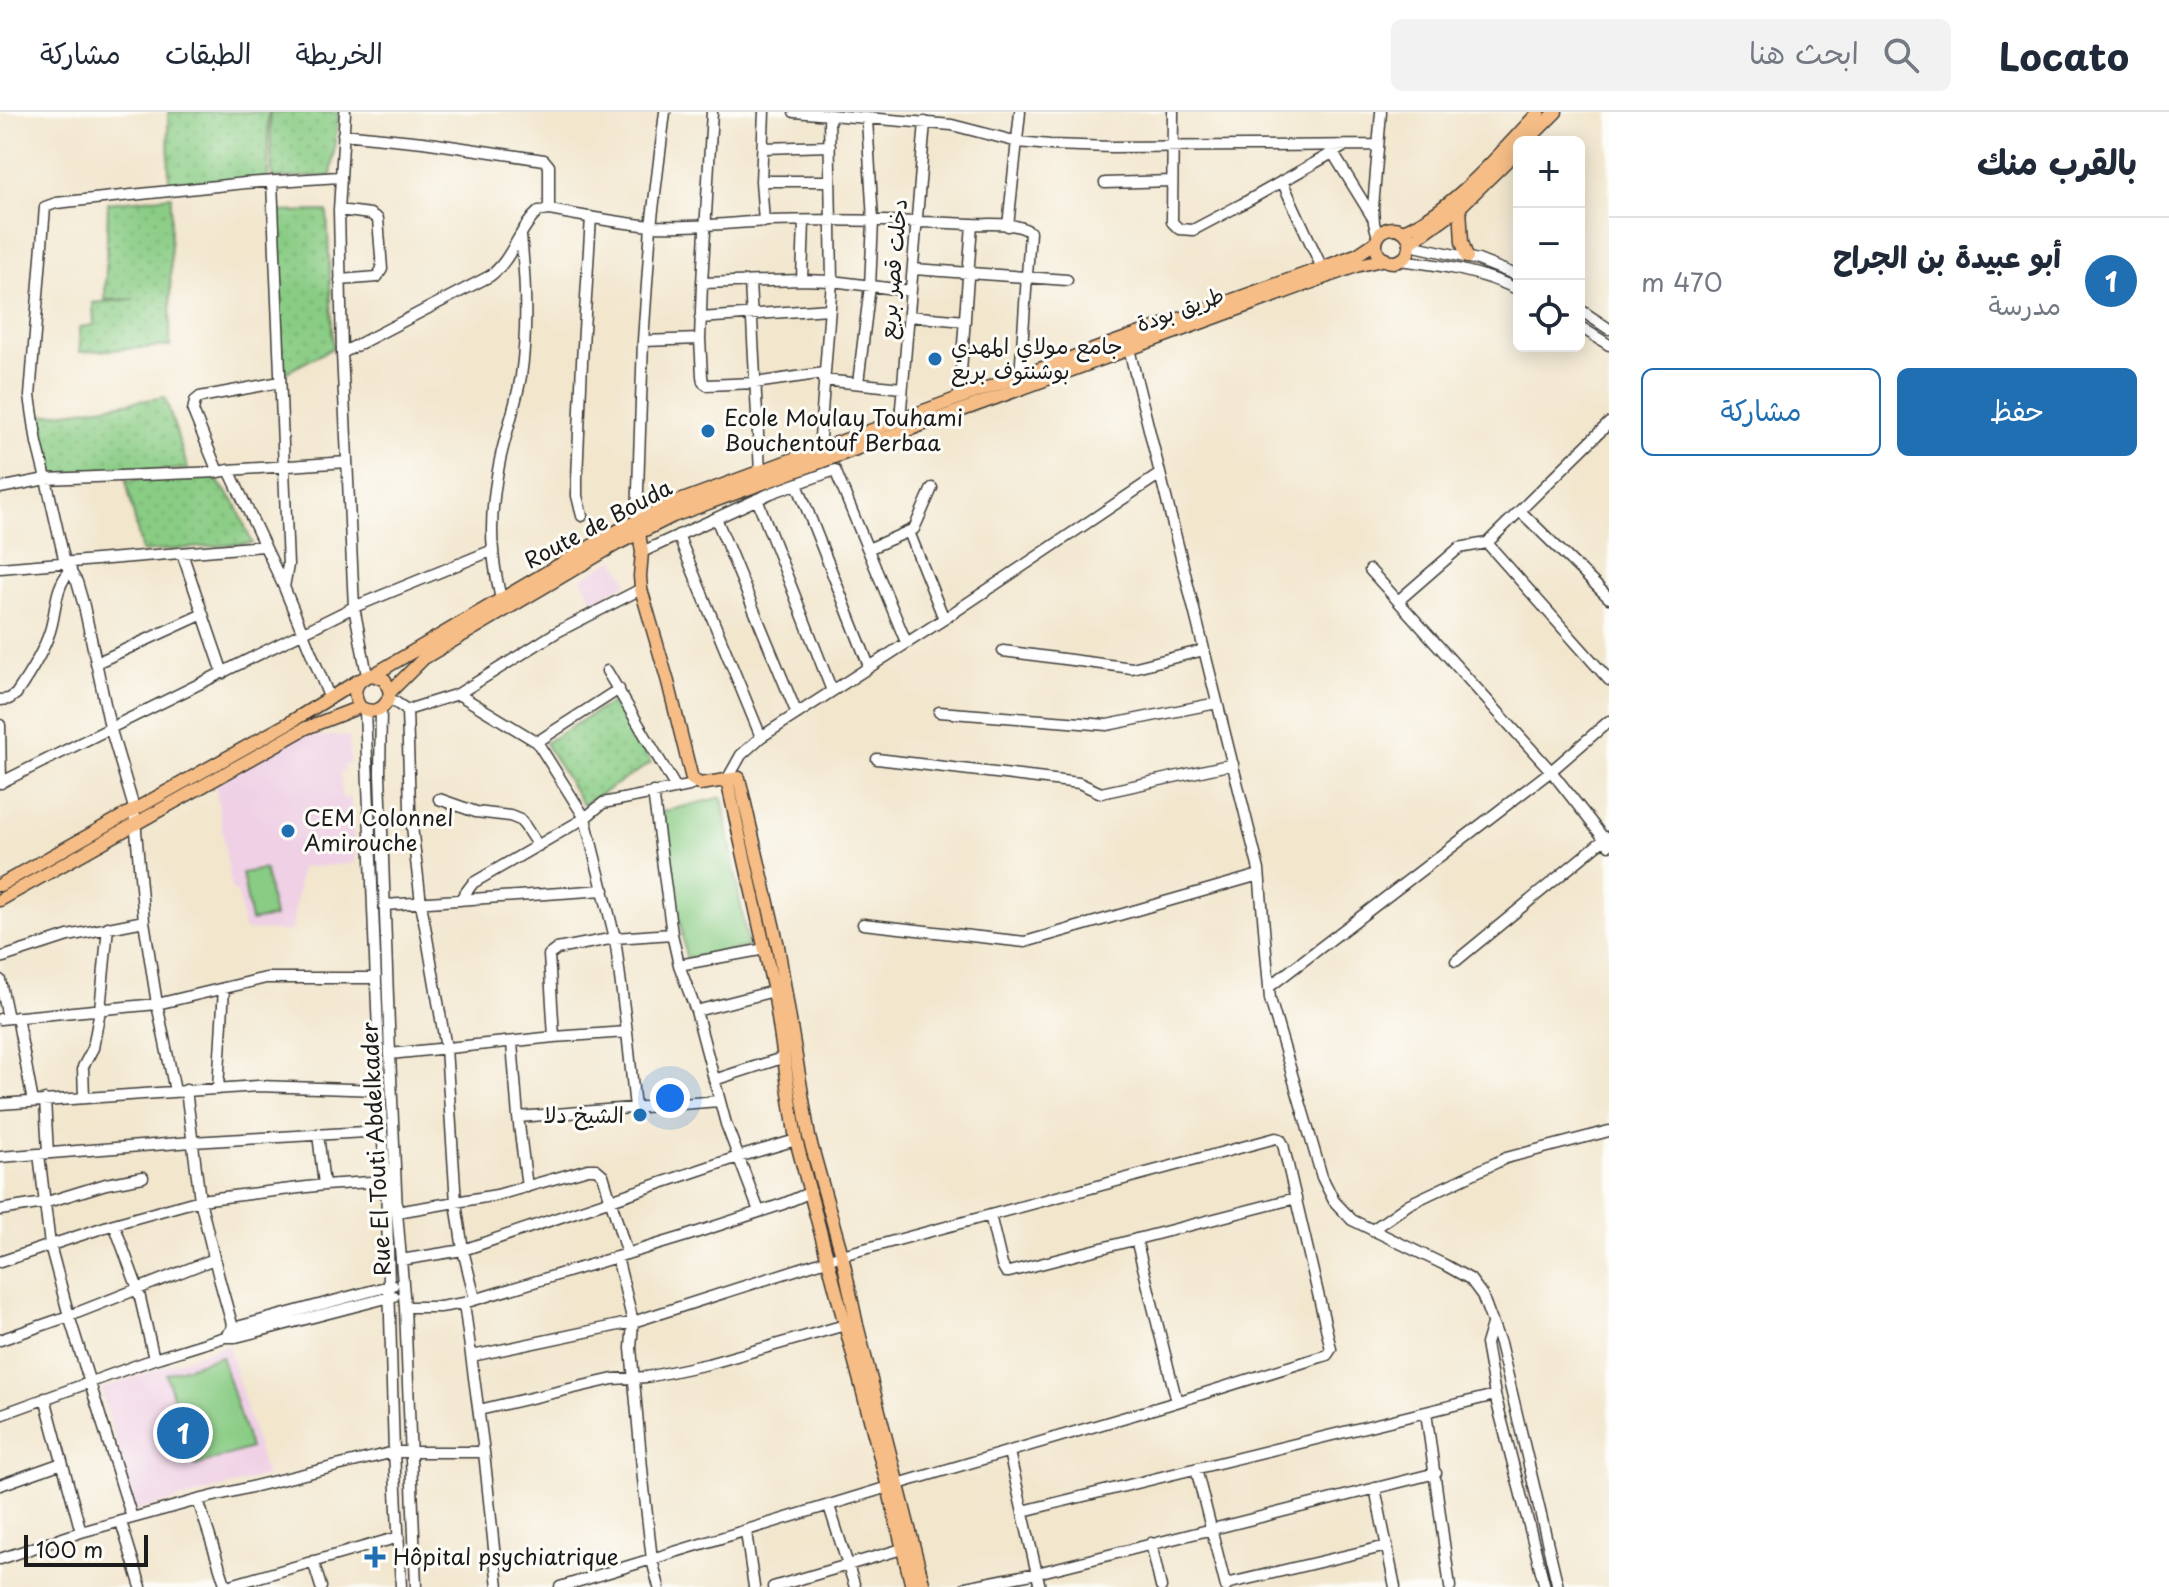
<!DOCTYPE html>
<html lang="ar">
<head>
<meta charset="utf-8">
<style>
  body { margin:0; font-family:"Playpen Sans","Playpen Sans Arabic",sans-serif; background:#f2f2f3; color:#1f2937; direction:rtl }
  .controls { position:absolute; right:24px; top:24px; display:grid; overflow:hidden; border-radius:12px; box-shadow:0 4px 20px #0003 }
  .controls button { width:72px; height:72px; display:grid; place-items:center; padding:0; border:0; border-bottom:2px solid #e0e1e3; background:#fff; color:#1f2937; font:40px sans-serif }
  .scale { position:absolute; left:24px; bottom:20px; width:124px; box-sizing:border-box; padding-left:8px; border:4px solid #1c1c1c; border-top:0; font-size:22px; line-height:28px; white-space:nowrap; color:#1c1c1c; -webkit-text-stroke:6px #fdfcf7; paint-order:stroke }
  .you { position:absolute; left:670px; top:986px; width:28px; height:28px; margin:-20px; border:6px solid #fff; border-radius:50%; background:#1a73e8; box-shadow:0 0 0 12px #1a73e833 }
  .badge { display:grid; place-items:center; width:52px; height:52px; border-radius:50%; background:#1f6fb2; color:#fff; font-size:26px; font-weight:700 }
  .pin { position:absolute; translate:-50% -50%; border:4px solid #fff; box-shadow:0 2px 8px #0006 }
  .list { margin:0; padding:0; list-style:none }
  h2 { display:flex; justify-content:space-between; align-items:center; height:104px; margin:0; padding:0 32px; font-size:34px }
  h2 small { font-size:26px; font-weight:400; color:#747a83 }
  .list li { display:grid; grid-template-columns:52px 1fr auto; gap:24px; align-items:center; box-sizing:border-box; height:128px; padding:0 32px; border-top:2px solid #e0e1e3 }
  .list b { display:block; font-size:30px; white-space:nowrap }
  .list p { margin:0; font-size:26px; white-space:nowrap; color:#747a83 }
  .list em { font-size:26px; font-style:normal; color:#747a83 }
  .actions { display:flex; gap:16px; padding:24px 32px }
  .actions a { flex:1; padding:18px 0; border:2px solid #1f6fb2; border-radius:12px; text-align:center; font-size:28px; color:#1f6fb2 }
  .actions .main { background:#1f6fb2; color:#fff }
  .icon { flex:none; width:44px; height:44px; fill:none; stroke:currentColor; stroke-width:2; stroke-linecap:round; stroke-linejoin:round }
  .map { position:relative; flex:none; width:1609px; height:1475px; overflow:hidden; direction:ltr }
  header { display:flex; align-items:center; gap:48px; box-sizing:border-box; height:112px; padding:0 40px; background:#fff; border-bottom:2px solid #e0e1e3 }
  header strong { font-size:38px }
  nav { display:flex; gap:44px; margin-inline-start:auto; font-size:28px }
  .search { width:560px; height:72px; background:#f2f2f3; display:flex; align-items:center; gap:20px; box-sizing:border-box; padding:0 28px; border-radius:12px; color:#747a83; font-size:30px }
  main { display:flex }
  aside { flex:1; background:#fff }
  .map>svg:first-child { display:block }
</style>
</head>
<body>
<header>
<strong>Locato</strong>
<div class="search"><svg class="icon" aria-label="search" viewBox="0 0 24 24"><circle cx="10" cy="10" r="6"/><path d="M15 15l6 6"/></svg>ابحث هنا</div>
<nav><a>الخريطة</a><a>الطبقات</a><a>مشاركة</a></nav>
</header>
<main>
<aside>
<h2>بالقرب منك<small></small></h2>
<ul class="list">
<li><span class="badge">1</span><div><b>أبو عبيدة بن الجراح</b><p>مدرسة</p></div><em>470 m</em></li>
</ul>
<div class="actions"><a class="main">حفظ</a><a>مشاركة</a></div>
</aside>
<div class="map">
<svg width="1609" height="1475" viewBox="0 0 1609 1475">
  <defs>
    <pattern id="grass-dots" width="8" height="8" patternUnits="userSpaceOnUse" patternTransform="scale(2)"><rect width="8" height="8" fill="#89cc84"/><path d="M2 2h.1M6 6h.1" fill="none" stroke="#76af71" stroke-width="1.8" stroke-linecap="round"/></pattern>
  </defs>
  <rect width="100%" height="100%" fill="#fdfcf7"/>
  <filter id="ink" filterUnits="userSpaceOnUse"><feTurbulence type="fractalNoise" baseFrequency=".0125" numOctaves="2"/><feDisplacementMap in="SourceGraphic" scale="16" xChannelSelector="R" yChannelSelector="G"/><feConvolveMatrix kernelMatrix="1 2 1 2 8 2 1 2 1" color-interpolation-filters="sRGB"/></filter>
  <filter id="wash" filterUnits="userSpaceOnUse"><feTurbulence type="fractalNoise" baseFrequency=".006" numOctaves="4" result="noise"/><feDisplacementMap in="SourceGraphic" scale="32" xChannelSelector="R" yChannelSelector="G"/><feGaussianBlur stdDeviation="1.8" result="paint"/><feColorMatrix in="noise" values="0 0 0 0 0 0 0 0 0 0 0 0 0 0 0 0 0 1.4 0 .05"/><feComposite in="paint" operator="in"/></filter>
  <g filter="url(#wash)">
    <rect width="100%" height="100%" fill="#f2e6cd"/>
    <path fill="#efd0e5" d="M615,447l13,24 -35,19 -12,-24z
      M297,624h52l1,27 -5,2v5l-5,3 2,25h9l4,65 -54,5 -9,63 -48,-1 -6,-37 -6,-3 -17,-105z
      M228,1232l38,132 -131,35 -34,-122z"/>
    <path fill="url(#grass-dots)" stroke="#527450" stroke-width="2" d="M168,0h100v66l-99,11z
      M270,0h69l-8,64 -59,2z
      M171,84l-1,150 -90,6 -1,-25 15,-2 -1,-22 42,-4 -30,1 3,-97z
      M327,99l6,137 -52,27 -7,-163z
      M165,285l23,72 -132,7 -16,-60z
      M213,364l23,28 16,39 -110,9 -16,-72z
      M614,589l37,62 -68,42 -38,-62z"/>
    <path fill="#89cc84" stroke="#527450" stroke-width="2" d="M722,685l26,150 -62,11 -24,-146z
      M265,757l9,48 -23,4 -9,-48z
      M221,1244l29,92 -55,18 -29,-92z"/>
  </g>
  <g filter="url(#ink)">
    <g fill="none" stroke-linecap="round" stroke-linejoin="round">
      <defs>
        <path id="minor" d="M345,0l-6,98 3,143 12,254 13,68
          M712,0l-10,171 100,-3 30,1 79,10
          M794,0l158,13 66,17 32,3 62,2 266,-2
          M1173,0l-1,110 7,7 14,1 49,-26 101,-57
          M343,22l80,8 121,18 5,6v44
          M763,36l67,-2
          M1331,38l42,68
          M272,69l16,384 -4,22
          M761,69h69
          M1282,69l40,87
          M1105,71l67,-2
          M339,98l31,4 8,5 4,50 -5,8 -37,3
          M764,110l-3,-41 3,-69
          M1008,114l12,-114
          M1378,125l-4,-14 -1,-15 8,-96
          M1410,133l68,15 41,16
          M1399,148c42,5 81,11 120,30
          M914,157l153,11
          M802,168l2,-59
          M750,170l10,190
          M702,171l-2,56 2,37 1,6 4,3 48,-2 69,-10
          M1579,197l30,20
          M909,204l56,5
          M700,206l129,-9
          M1579,214l30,19
          M643,229l57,-2
          M1129,237l130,521 11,129 52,178 12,24 18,19 93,45 25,14 12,16 18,48 58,244
          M342,241l148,-77c23,-17 28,-47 49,-65l10,-1c34,6 69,13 103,16 39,2 77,-3 116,-5 67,-2 135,0 202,3 17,1 46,-3 60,8l-10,145
          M823,268l79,8
          M280,270l-80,15 -5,4 -2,10 25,61 11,-2 55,117 46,112
          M858,271l12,-97 3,-65 -6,-102
          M959,286l13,-174
          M900,308l25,-298
          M819,338l13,-169 -3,-165
          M229,358l118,-8
          M797,372l72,182
          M0,376l46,-9 -9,-36 -7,-47 15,-189 11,-4 189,-20 95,-6
          M757,387l75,192
          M1520,399l89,87
          M582,404l-5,-20v-17l5,-117 9,-145
          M716,406l81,196
          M637,408l6,-179 8,-115 14,-114
          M909,420l35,87
          M678,423l83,202
          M1487,431l122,137
          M868,437l46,-20 18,-41
          M642,440l129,-59 64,-23 71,172
          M182,441l41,120
          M0,456l264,-22
          M1370,458l181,201 58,74
          M501,488c-3,-16 -7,-32 -8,-49 -3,-30 1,-62 7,-91 6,-28 16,-55 21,-84 7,-47 5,-93 0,-140
          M1398,489l61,-53 28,-5 122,-120
          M1003,539l129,17 72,-18
          M96,551l107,-49
          M607,559l69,117
          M458,582l99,-62 84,-43
          M389,586l18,12 51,-16 79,48
          M0,588l9,-1 7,-5c13,-19 27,-41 34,-63 7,-22 4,-44 21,-61
          M381,596l-1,66 10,280 7,158 8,95 11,280
          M365,598l17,421 4,50 8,271 7,135
          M407,598l3,99 11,94 25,145 10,155 7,47 12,49
          M939,600l168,13 110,-22
          M0,613l1,58
          M877,647l202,24 22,10 132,-29
          M727,668l14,-25 20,-18 183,-118 216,-145
          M0,671l354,-176 139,-57
          M653,680l19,142 7,31 17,46 30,113 33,87
          M439,687l37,13 34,4 10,4 5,6 13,20
          M460,788l13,-17 112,-65 18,-15 86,-17 5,-5
          M385,793l219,-15
          M863,812l162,18 234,-67
          M0,846l68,-22 76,-15
          M1456,849l151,-124
          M679,853l86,-16
          M0,868l8,38
          M1269,875l282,-216 58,-50
          M696,899l78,-20
          M17,905l16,85
          M0,907l157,-15 109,-26h110
          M627,920l8,76
          M554,925l-5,-82 8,-6 58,-11 -30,-120 -48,-76 82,-53
          M512,931l6,74
          M390,942l164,-17 73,-5 -12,-94 57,-4
          M714,968l68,-22
          M218,977l6,-101
          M186,978l14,110 19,78 16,57
          M175,979l-18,-87 -13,-83 -10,-113 -24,-81 -26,-121 -7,-24 -12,-19 -19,-84 172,-7
          M84,985l-1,-30 10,-19 7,-38 8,-83
          M45,988l3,53
          M0,992l258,-18 122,4
          M318,1022l6,51
          M39,1042l11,91 19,71 63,202
          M0,1045l192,-15 190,-11
          M527,1075l-9,-70 201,-16
          M0,1098l44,-7 62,-19 37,-7
          M397,1100l100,-17 91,-26h8l7,6 24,79
          M990,1103l12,50 4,7h3l287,-74
          M114,1112l24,65 16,70
          M1372,1118l37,-26 97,-46 103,-27
          M1136,1127l41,163
          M617,1145l16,65 -2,26 12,131 9,81 7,27
          M401,1148l62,-10 275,-93 58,-17
          M0,1150l114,-38 86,-24 124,-15 62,-4
          M393,1173l-141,38 -19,5 -8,9h11l158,-41
          M464,1191l222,-67 97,-32 28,-12
          M405,1195h35l24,-4 20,149 14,135
          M1492,1212l-6,20 9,51 50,192
          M0,1228l69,-24 145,-57
          M472,1244l161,-34 209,-67 434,-117 4,1 3,5 48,205 -4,6 -157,49 -272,80 -338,103
          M45,1286l36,134
          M479,1298l134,-31 34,-2 61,-13 137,-39
          M1426,1300l24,175
          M0,1303l154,-56 71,-22
          M1009,1340l31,135
          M1196,1357l30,118
          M0,1373l62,-22
          M1375,1376l20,99
          M198,1388l28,87
          M829,1394l26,81
          M1023,1399l472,-116
          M121,1410l20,65
          M746,1420l8,55
          M1151,1431l10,44
          M0,1447l81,-27 117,-32 196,-48h90
          M313,1449l8,26
          M1226,1472l161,-38
          M224,1475l175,-50
          M773,1475l129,-38
          M966,1475l71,-14 399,-100"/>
        <path id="major" d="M1526,30l30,-30
          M1460,95l2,35 5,15
          M1376 133a17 17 0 1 1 34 0a17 17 0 1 1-34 0Z
          M1403,119c51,-21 98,-79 136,-119
          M1410,131l50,-36 59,-58
          M637,408l5,32 -2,24 1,13 27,93 24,97 8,5 39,-6 39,168 31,191 33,118 15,70 67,262
          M373,563l242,-143 54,-27 290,-107 363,-130 36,-14 18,-12
          M390,580l34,-34 191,-113 58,-29 683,-250 29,-7
          M727,668l47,211 22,149 92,347 24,100
          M0,773l289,-162 70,-43
          M0,788l306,-172 54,-21c14,9 28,1 30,-15l-5,-12 -12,-5c-18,3 -22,18 -13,32"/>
      </defs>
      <use href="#minor" stroke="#3c3a37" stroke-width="13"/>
      <use href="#major" stroke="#3c3a37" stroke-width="15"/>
      <use href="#minor" stroke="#fff" stroke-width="10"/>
      <use href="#major" stroke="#f6be86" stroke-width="12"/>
    </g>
  </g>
  <g fill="#1f6fb2" stroke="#fdfcf7" stroke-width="3">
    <circle cx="935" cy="247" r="8"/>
    <circle cx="708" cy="319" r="8"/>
    <circle cx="288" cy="719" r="8"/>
    <circle cx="640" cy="1003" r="8"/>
    <path d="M371 1433h8v8h8v8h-8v8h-8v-8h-8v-8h8z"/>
  </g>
  <g text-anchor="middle" stroke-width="6" stroke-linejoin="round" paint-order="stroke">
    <g font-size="22" fill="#1c1c1c" stroke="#fdfcf7">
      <text transform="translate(893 157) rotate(-85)" y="8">دخلت قصر بربع</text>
      <text transform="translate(1180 197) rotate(-20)" y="8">طريق بودة</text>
      <text transform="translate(598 412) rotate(-28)" y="8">Route de Bouda</text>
      <text transform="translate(376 1037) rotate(-93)" y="8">Rue El Touti Abdelkader</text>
    </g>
    <g font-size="22" fill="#1c1c1c" stroke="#fdfcf7" text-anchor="start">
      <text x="951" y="242">جامع مولاي المهدي<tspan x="951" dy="25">بوشنتوف بربع</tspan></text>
      <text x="724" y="314">Ecole Moulay Touhami<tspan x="724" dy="25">Bouchentouf Berbaa</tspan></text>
      <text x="304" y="714">CEM Colonnel<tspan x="304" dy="25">Amirouche</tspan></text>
      <text x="624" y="1011" text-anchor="end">الشيخ دلا</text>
      <text x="393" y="1453">Hôpital psychiatrique</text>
    </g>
  </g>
</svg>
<div class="controls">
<button>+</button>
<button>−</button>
<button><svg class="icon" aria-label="locate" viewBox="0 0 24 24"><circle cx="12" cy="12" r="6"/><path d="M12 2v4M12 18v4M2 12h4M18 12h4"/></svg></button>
</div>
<div class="scale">100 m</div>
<div class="you"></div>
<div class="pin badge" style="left:183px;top:1321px">1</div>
</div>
</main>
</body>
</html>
